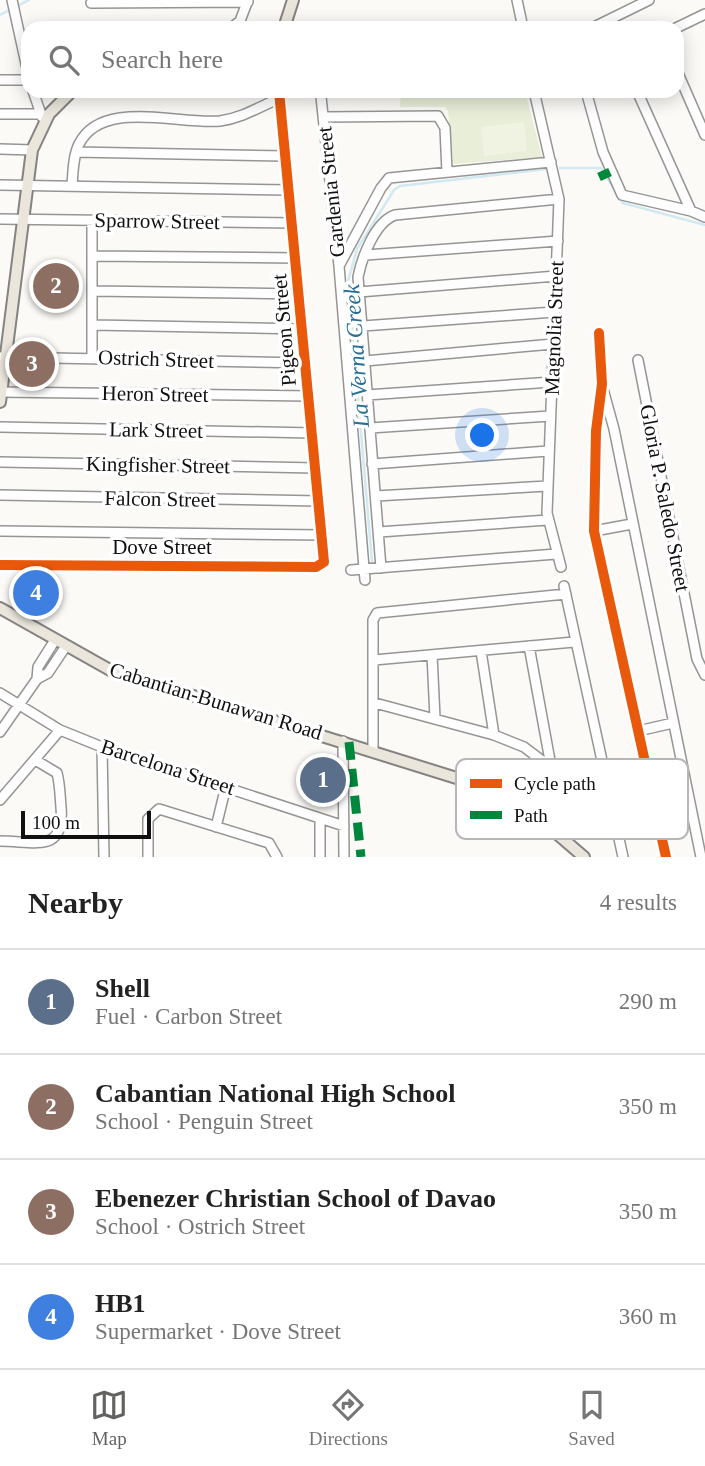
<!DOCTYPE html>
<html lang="en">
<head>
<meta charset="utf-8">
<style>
  body { margin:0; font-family:Georgia,serif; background:#f6f6f6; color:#222 }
  .scale { position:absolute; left:21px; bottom:18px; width:130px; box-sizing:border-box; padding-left:7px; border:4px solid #101010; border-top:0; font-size:19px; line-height:24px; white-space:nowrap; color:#101010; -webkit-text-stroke:5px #fff; paint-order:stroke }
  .you { position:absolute; left:483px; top:436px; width:24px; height:24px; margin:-18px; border:5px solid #fff; border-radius:50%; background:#1a73e8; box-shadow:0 0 0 10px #1a73e833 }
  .badge { display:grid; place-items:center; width:46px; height:46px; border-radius:50%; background:#636260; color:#fff; font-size:23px; font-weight:700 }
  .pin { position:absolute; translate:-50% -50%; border:4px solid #fff; box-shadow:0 2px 7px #0006 }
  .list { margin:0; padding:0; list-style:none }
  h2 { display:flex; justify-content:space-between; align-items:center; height:91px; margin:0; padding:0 28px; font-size:30px }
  h2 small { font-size:23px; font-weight:400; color:#767676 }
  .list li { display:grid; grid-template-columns:46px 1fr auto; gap:21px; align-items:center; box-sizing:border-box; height:105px; padding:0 28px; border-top:2px solid #e0e0e0 }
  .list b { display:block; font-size:26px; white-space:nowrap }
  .list p { margin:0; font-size:23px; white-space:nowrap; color:#767676 }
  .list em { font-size:23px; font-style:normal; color:#767676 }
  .icon { flex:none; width:38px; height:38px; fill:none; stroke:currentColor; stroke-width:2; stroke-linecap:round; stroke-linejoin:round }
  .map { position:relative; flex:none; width:705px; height:857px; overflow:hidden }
  .search { position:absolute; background:#fff; box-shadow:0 4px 18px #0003; left:21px; right:21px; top:21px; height:77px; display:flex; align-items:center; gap:18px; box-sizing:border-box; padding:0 24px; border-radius:21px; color:#767676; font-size:26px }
  .sheet { height:511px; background:#fff }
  nav { display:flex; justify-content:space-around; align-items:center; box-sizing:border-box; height:98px; border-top:2px solid #e0e0e0; background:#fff; font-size:19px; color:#767676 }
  nav a { display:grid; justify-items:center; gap:4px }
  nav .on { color:#636260 }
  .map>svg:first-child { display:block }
</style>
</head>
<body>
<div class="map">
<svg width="705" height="857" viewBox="0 0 705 857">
  <rect width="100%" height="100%" fill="#fcfaf6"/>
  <path fill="#e8eed8" d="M401,91h124l17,66 -89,7 -5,-53 -3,-4h-45z"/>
  <path fill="#f0f3e2" d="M524,122l3,29 -43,5 -3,-29z"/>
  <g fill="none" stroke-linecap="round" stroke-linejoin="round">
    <path stroke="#d1e9f2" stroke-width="2.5" d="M0,15l29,-15
      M560,168h41l22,35 82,22
      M372,561l-24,-280 9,-32 37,-59 6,-4 146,-17"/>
    <defs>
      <path id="minor" d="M12,0l16,73
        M517,0l6,28
        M91,3l157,-1
        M231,28l9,-7 8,-21
        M592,28l57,-28
        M676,28l29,-14
        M677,71l28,64
        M0,80h28
        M33,91l9,26
        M534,91l25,108 -12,314 14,54
        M586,91l17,61 19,43 69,16 14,6
        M637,91l54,120
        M321,97l18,169 26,314
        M0,114h41
        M323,117l115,-1 7,12 2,44
        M0,149l32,1
        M76,152l210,4
        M0,185l290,5
        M72,186c1,-14 1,-30 7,-42 23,-46 100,-19 141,-23 22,-3 39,-14 60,-23
        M0,219l293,4
        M366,255l192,-14
        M92,256l204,2
        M339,266l42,-78 8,-10 162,-16
        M93,291l207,3
        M359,292l197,-16
        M93,325l210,4
        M363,326l191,-14
        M599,333l3,51 -6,47 -2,100 72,326
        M0,357l306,6
        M92,357v-137
        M638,360l59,299 8,16
        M365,361l188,-17
        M603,389l11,40 87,428
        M0,392l309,4
        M367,395l185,-13
        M0,427l313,6
        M370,428l180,-12
        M0,462l316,6
        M372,464l176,-13
        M0,495l319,6
        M376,496l171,-10
        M0,531l323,4
        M594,531l38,-7
        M379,532l169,-12
        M0,565l316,2 8,-5 -45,-471
        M381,568l-23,-291c4,-20 17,-55 37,-62l164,-16
        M351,570l205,-16
        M564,586l59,271
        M529,646l22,120
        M481,651l13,84
        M432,655l3,63
        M374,660l200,-18
        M37,679l1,-12 17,-27
        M0,693l60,37 42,17 242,79
        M375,703l119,32 30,12 91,69
        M638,731l35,-8
        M0,732l37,-53 11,-6 18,-27
        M343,741l1,116
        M102,747l2,110
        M373,750v-130l4,-7 189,-19
        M0,800l60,-70
        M320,818v39
        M216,827l10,-41
        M0,841c35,0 65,13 61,-34 -1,-11 -1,-23 -4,-34l-20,-12
        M148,857v-38l11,-10 110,34 8,14"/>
      <path id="major" d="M284,28l9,-28
        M0,402l32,-252 17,-36 23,-23
        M0,608l110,62 385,120 39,24 50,43"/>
    </defs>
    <use href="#minor" stroke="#969594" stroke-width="12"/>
    <use href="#major" stroke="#848381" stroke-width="14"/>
    <use href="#minor" stroke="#fffefe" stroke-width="9"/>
    <use href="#major" stroke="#eae6dc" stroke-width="10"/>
    <path stroke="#00873e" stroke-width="9" stroke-dasharray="18 9" stroke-linecap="butt" d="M599,177l11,-5
      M349,742l12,115"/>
    <defs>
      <path id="cycleway" d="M599,333l3,51 -6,47 -2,100 72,326
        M0,565l316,2 8,-5 -45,-471"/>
    </defs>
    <use href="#cycleway" stroke="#fff" stroke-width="15"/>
    <use href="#cycleway" stroke="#e8590c" stroke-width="10"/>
  </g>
  <g text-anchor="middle" stroke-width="7" stroke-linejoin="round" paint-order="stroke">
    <g font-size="21" fill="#101010" stroke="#fff">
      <text transform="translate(331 192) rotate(-96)" y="7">Gardenia Street</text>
      <text transform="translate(157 221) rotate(1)" y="7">Sparrow Street</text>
      <text transform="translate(554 328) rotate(-88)" y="7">Magnolia Street</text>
      <text transform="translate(284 330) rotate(-95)" y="7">Pigeon Street</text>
      <text transform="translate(156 359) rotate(2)" y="7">Ostrich Street</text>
      <text transform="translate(155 394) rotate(1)" y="7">Heron Street</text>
      <text transform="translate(156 430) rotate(1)" y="7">Lark Street</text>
      <text transform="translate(158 465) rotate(1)" y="7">Kingfisher Street</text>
      <text transform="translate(665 498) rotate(79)" y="7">Gloria P. Saledo Street</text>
      <text transform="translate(160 499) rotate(1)" y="7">Falcon Street</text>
      <text x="162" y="554">Dove Street</text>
      <text transform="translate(216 701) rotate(17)" y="7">Cabantian-Bunawan Road</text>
      <text transform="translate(168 767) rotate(18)" y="7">Barcelona Street</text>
    </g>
    <g font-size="23" font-style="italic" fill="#266e95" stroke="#fff">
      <text transform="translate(356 356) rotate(-94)" y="8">La Verna Creek</text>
    </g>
  </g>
  <rect x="456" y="759" width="232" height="80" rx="10" fill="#fff" stroke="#b7b7b7" stroke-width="2"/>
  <rect x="470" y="779" width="32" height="9" fill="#e8590c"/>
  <rect x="470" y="811" width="32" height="8" fill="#00873e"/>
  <g font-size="19" fill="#101010">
    <text x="514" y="790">Cycle path</text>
    <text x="514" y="822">Path</text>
  </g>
</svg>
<div class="scale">100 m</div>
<div class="you"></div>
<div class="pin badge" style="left:323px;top:780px;background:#5c6f8a">1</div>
<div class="pin badge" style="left:56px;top:286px;background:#8d6e63">2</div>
<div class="pin badge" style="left:32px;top:364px;background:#8d6e63">3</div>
<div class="pin badge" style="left:36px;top:593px;background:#3f7fe0">4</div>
<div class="search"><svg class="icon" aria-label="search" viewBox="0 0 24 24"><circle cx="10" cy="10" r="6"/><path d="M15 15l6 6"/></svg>Search here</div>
</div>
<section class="sheet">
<h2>Nearby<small>4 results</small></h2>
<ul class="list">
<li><span class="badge" style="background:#5c6f8a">1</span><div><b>Shell</b><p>Fuel · Carbon Street</p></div><em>290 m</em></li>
<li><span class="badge" style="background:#8d6e63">2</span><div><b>Cabantian National High School</b><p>School · Penguin Street</p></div><em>350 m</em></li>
<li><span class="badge" style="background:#8d6e63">3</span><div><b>Ebenezer Christian School of Davao</b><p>School · Ostrich Street</p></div><em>350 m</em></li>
<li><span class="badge" style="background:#3f7fe0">4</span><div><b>HB1</b><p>Supermarket · Dove Street</p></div><em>360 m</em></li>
</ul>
</section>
<nav>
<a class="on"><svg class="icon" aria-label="map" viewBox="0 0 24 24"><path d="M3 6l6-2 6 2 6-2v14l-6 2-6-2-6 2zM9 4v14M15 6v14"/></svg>Map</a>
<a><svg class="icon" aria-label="directions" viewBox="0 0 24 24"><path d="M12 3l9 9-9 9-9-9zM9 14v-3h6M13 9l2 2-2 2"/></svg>Directions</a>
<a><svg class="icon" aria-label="saved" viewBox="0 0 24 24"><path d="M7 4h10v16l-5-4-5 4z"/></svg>Saved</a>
</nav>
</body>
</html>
